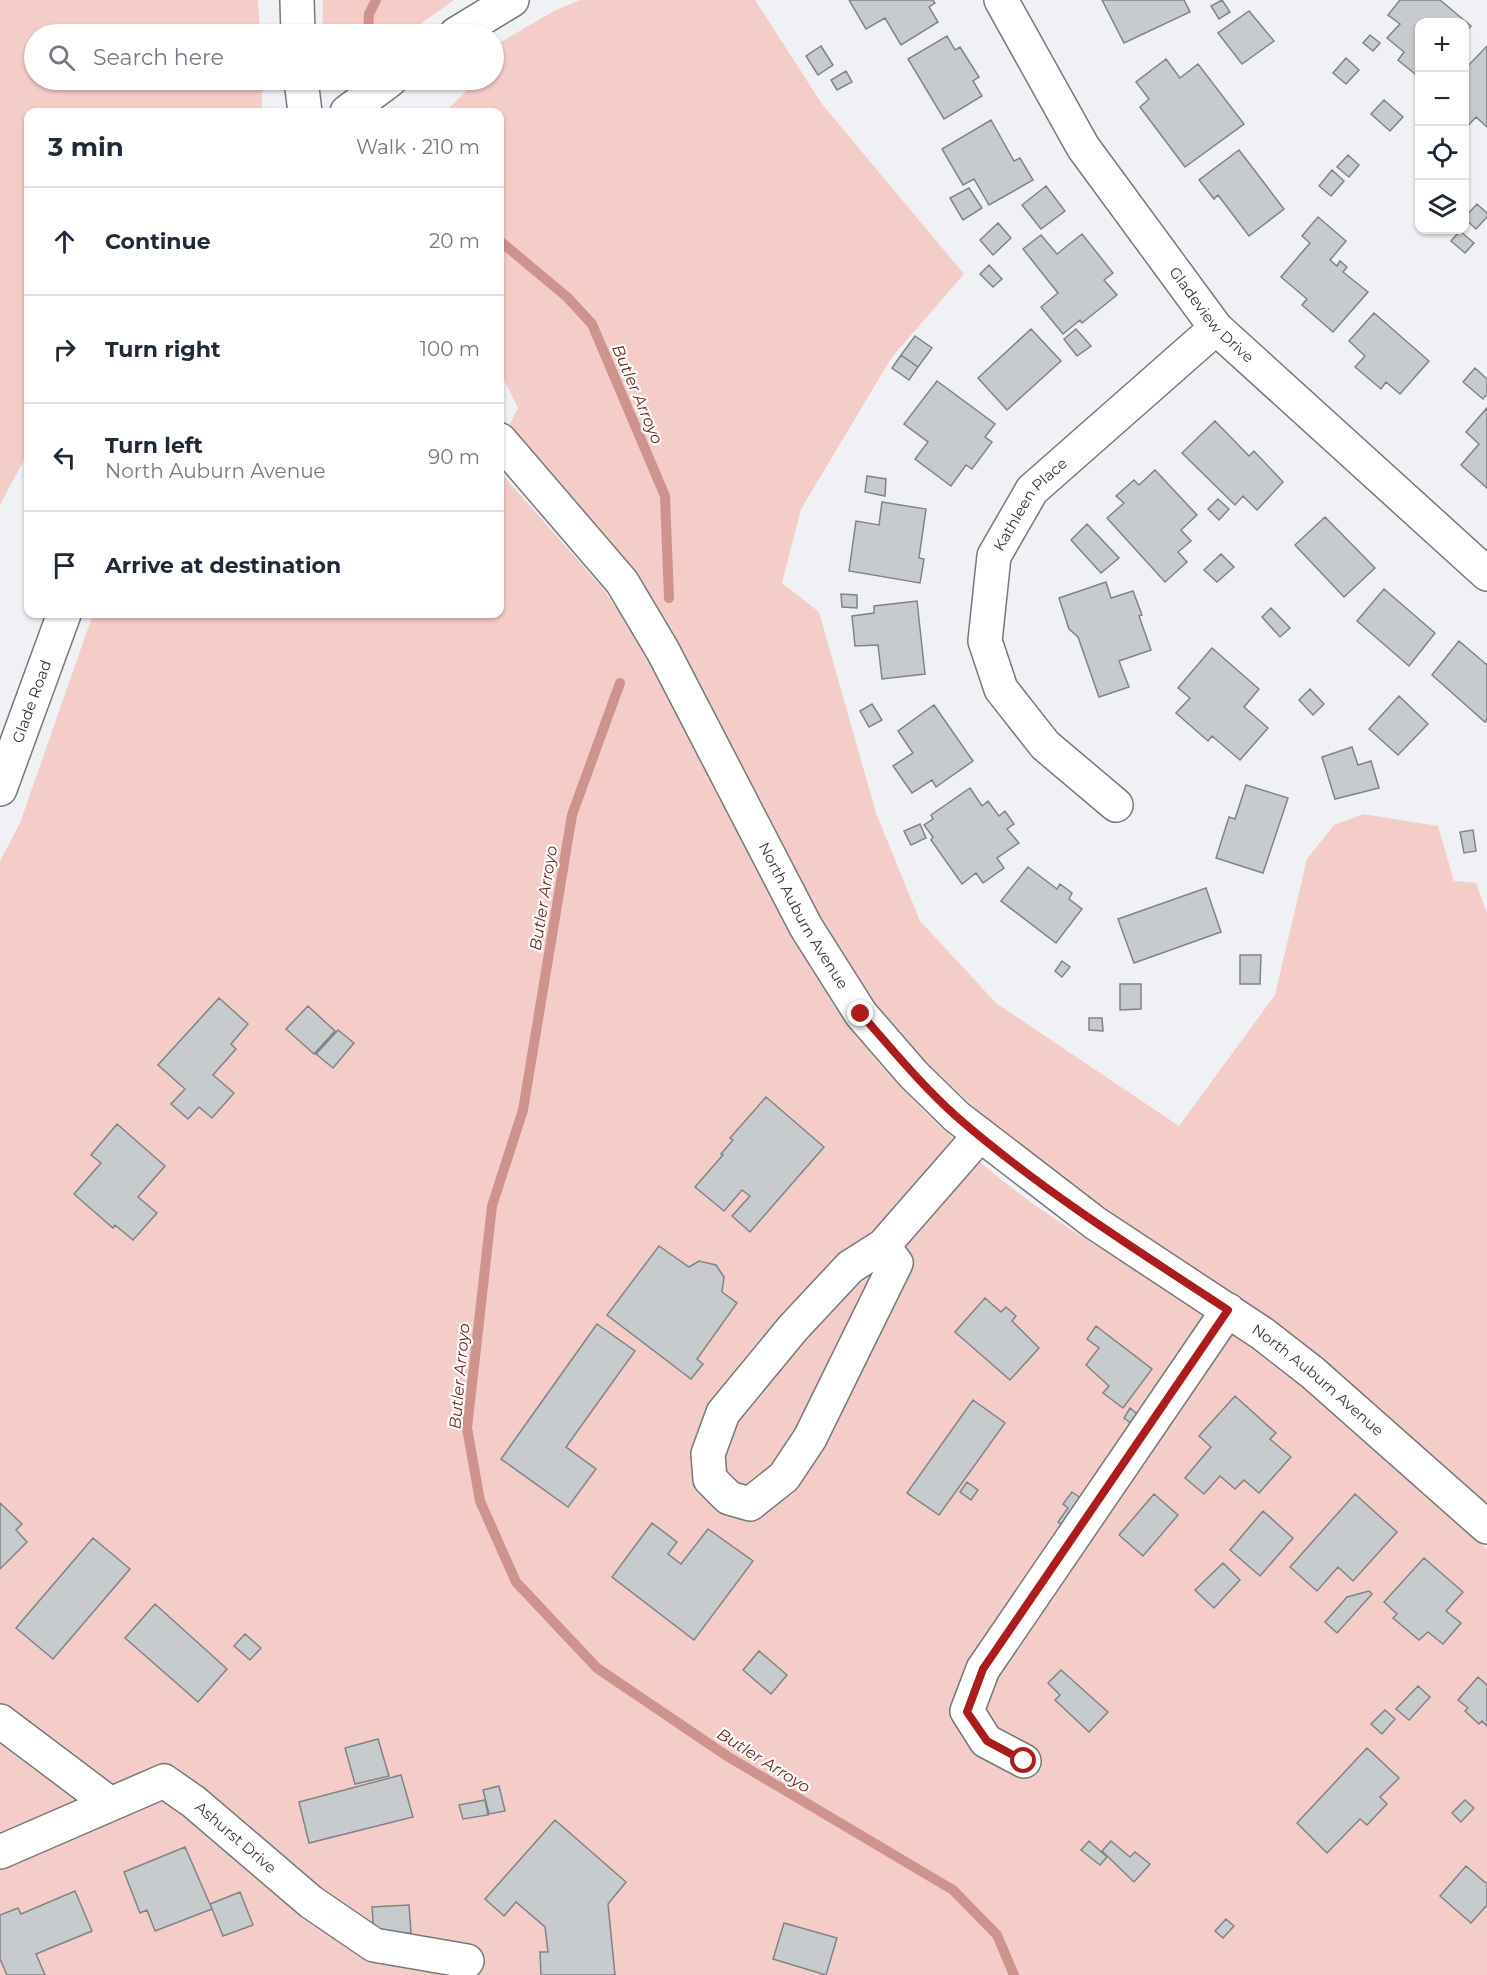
<!DOCTYPE html>
<html lang="en">
<head>
<meta charset="utf-8">
<style>
  body { margin:0; font-family:Montserrat,sans-serif; background:#f6f6f7; color:#1f2937 }
  .controls { position:absolute; right:18px; top:18px; display:grid; overflow:hidden; border-radius:12px; box-shadow:0 2px 4px #0004 }
  .controls button { width:54px; height:54px; display:grid; place-items:center; padding:0; border:0; border-bottom:2px solid #e0e1e3; background:#fff; color:#1f2937; font:30px sans-serif }
  .stop { position:absolute; width:18px; height:18px; margin:-14px; border:4px solid #ad1c1c; border-radius:50%; background:#fff }
  .stop.end { background:#ad1c1c; border-color:#fff; box-shadow:0 2px 6px #0008 }
  .list { margin:0; padding:0; list-style:none }
  h2 { display:flex; justify-content:space-between; align-items:center; height:78px; margin:0; padding:0 24px; font-size:26px }
  h2 small { font-size:20px; font-weight:400; color:#747a83 }
  .list li { display:grid; grid-template-columns:39px 1fr auto; gap:18px; align-items:center; box-sizing:border-box; height:108px; padding:0 24px; border-top:2px solid #e0e1e3 }
  .list b { display:block; font-size:22px; white-space:nowrap }
  .list p { margin:0; font-size:20px; white-space:nowrap; color:#747a83 }
  .list em { font-size:20px; font-style:normal; color:#747a83 }
  .icon { flex:none; width:33px; height:33px; fill:none; stroke:currentColor; stroke-width:2; stroke-linecap:round; stroke-linejoin:round }
  .map { position:relative; flex:none; width:1487px; height:1975px; overflow:hidden }
  .search { position:absolute; background:#fff; box-shadow:0 2px 4px #0004; left:24px; top:24px; width:480px; height:66px; display:flex; align-items:center; gap:15px; box-sizing:border-box; padding:0 21px; border-radius:33px; color:#747a83; font-size:22px }
  .panel { position:absolute; background:#fff; box-shadow:0 2px 4px #0004; left:24px; top:108px; width:480px; height:510px; border-radius:12px }
  .map>svg:first-child { display:block }
</style>
</head>
<body>
<div class="map">
<svg width="1487" height="1975" viewBox="0 0 1487 1975">
  <rect width="100%" height="100%" fill="#eff1f4"/>
  <path fill="#f5cdc8" d="M0,0h258l2,34h-226v46h228v32h-234v340l-28,53z
    M323,0h131l-48,34h-84z
    M580,0h175l67,104 142,170 -72,83 -91,152 -19,74 37,29 57,201 44,108 76,82 183,123 96,-131 32,-136 27,-34 29,-11 75,12 16,55 22,2 11,30v593l-181,-161 -241,-164 -66,-50 -99,-94 -33,-41 -38,-61 -180,-340 -23,-34 -117,-135 9,-18 -18,-37v-259h-55l24,-24 2,-8h23v-34l60,-35z
    M500,472l100,113 43,60 184,349c52,81 142,166 221,220 68,47 142,87 209,136 82,60 155,132 230,199v426h-1487v-1114l20,-38 73,-209h407z"/>
  <g fill="none" stroke-linecap="round" stroke-linejoin="round">
    <path stroke="#ce938c" stroke-width="10" d="M368,32l1,-18 7,-14
      M500,241l67,56 25,27 73,172 4,102
      M620,683l-48,132 -49,295 -31,96 -25,222 13,73 36,81 81,86 130,88 226,134 44,45 17,40"/>
  </g>
  <path fill="#c8cbce" stroke="#818386" stroke-width="1.5" d="M849,0h84l2,3 -6,4 9,15 -37,23 -16,-27 -19,11z
    M1102,0h82l6,12 -66,31z
    M1222,0l8,12 -11,7 -8,-13z
    M1400,0h40l31,26 -7,8v-12h-44v56l-22,-18 6,-8 -17,-14 13,-14 -12,-9z
    M1249,11l25,30 -32,23 -24,-31z
    M1370,35l10,8 -7,8 -10,-8z
    M947,36l8,14 5,-3 19,30 -6,4 9,15 -38,23 -36,-60z
    M821,46l12,19 -15,10 -12,-19z
    M1487,46v81l-11,-10 -12,13v-60z
    M1346,58l13,12 -13,14 -13,-11z
    M1166,59l14,19 18,-14 46,60 -59,43 -45,-60 9,-8 -13,-17z
    M846,71l6,11 -15,8 -6,-10z
    M1384,100l19,17 -13,14 -19,-17z
    M991,120l23,41 6,-3 13,22 -44,25 -15,-26 -11,6 -21,-36z
    M1239,150l45,59 -35,27 -31,-41 -4,4 -15,-19z
    M1348,155l11,10 -10,12 -12,-10z
    M1332,170l12,11 -13,15 -12,-10z
    M1046,186l19,25 -24,18 -19,-24z
    M969,188l13,20 -19,12 -13,-22z
    M1477,204l10,9v4l-11,12 -12,-11z
    M1318,217l28,24 -16,19 7,6 3,-5 7,6 -4,5 25,20 -35,40 -31,-27 5,-6 -26,-22 29,-34 -8,-7z
    M998,223l13,15 -18,17 -13,-15z
    M1460,231l14,12 -9,10 -14,-12z
    M1082,234l31,39 -9,7 13,15 -35,28 -2,-3 -17,14 -22,-27 17,-14 -35,-44 18,-14 16,19z
    M989,265l13,14 -9,8 -13,-13z
    M1374,313l55,48 -29,33 -14,-12 -5,7 -26,-22 10,-11 -16,-15z
    M1031,329l30,32 -54,49 -29,-32z
    M1076,329l15,17 -14,10 -13,-17z
    M915,336l17,12 -14,19 -17,-12z
    M901,355l17,12 -9,13 -17,-12z
    M1475,368l12,11v15l-4,5 -20,-17z
    M937,381l58,43 -10,13 7,5 -20,27 -6,-4 -15,21 -36,-27 13,-17 -24,-18z
    M1487,408v80l-26,-23 18,-21 -13,-12z
    M1215,421l34,35 5,-5 29,31 -26,28 -14,-14 -8,9 -53,-52z
    M1155,470l42,45 -16,15 10,11 -13,11 9,10 -22,20 -58,-64 17,-15 -8,-7 18,-16 5,5z
    M867,476l19,3 -1,17 -20,-4z
    M1218,499l11,10 -10,11 -11,-11z
    M882,502l44,7 -7,49 5,1 -4,24 -71,-12 7,-50 23,4z
    M1325,517l50,51 -31,29 -49,-52z
    M1087,524l32,34 -18,15 -30,-33z
    M1221,554l13,13 -17,15 -13,-12z
    M1106,582l5,16 22,-7 9,24 -3,1 12,34 -32,11 10,26 -30,10 -21,-60 -9,-8 -10,-31z
    M1384,589l51,44 -26,33 -52,-45z
    M841,594l16,1v13l-15,-1z
    M917,601l8,73 -43,5 -4,-34 -23,1 -3,-30 22,-3v-7z
    M1271,608l19,20 -10,9 -18,-20z
    M1459,641l28,24v54l-2,3 -53,-47z
    M1212,648l47,41 -15,18 24,21 -28,32 -28,-24 -4,5 -32,-28 14,-15 -12,-10z
    M1310,689l14,15 -11,11 -14,-15z
    M1399,696l29,28 -30,31 -29,-26z
    M872,704l10,16 -13,7 -9,-16z
    M934,705l39,56 -37,26 -4,-7 -20,13 -19,-27 20,-13 -15,-22z
    M1352,747l6,18 13,-4 8,27 -44,11 -13,-42z
    M1246,785l42,13 -25,75 -47,-15 13,-41 6,2z
    M970,788l12,18 6,-5 11,15 6,-5 9,13 -7,5 12,14 -22,15 7,10 -21,15 -7,-10 -14,11 -31,-44 2,-3 -9,-12 9,-6 -2,-4z
    M920,824l6,14 -15,7 -7,-14z
    M1473,830l3,21 -12,2 -4,-21z
    M1028,867l29,22 3,-5 12,9 -3,6 13,10 -26,34 -55,-42z
    M1206,888l15,44 -87,31 -16,-44z
    M1240,955h21l-1,29h-20z
    M1062,961l8,6 -8,10 -7,-6z
    M1120,984h21v25l-21,1z
    M219,998l29,26 -17,20 5,5 -23,26 21,18 -22,25 -13,-11 -11,12 -17,-15 14,-15 -27,-24z
    M308,1006l27,25 -21,23 -28,-25z
    M1089,1018h13l1,13 -14,-1z
    M338,1030l16,13 -21,25 -17,-14z
    M766,1097l58,50 -74,85 -18,-16 18,-20 -8,-6 -18,21 -29,-24 28,-32 -2,-1 12,-14 -3,-2z
    M117,1124l48,42 -27,31 19,16 -24,27 -18,-15 -2,3 -39,-34 27,-31 -10,-8z
    M659,1246l30,21 10,-6 17,4 8,12 -2,15 15,11 -40,56 6,5 -12,15 -84,-64z
    M985,1298l16,14 5,-5 10,9 -4,5 27,27 -29,32 -55,-48z
    M597,1324l38,27 -69,96 30,22 -28,38 -67,-48z
    M1096,1326l56,43 -29,39 -20,-15 6,-7 -23,-21 13,-17 -12,-9z
    M1235,1396l41,37 -6,6 21,18 -32,36 -15,-13 -9,9 -15,-13 -16,18 -19,-16 26,-31 -12,-11z
    M973,1400l32,23 -66,92 -32,-22z
    M1130,1408l12,10 -6,9 -12,-9z
    M967,1482l11,8 -7,10 -11,-8z
    M1072,1492l13,9 -19,27 -8,-6 10,-14 -5,-4z
    M1154,1494l24,21 -35,41 -24,-21z
    M1355,1494l42,38 -44,49 -15,-14 -21,24 -27,-24z
    M0,1503l22,21 -6,6 11,12 -27,27z
    M1263,1511l30,27 -33,38 -30,-26z
    M652,1523l25,19 -9,12 13,10 27,-35 45,32 -59,79 -82,-63z
    M93,1538l37,31 -77,90 -37,-31z
    M1424,1558l39,34 -17,19 15,12 -18,21 -15,-12 -9,8 -26,-22 4,-4 -13,-12z
    M1223,1563l17,17 -26,28 -19,-18z
    M1369,1591l3,3 -35,39 -12,-11 22,-25z
    M155,1604l72,65 -29,33 -73,-64z
    M245,1634l16,14 -11,12 -16,-14z
    M759,1651l28,24 -16,19 -28,-24z
    M1061,1670l47,42 -19,20 -34,-32 5,-5 -12,-12z
    M1478,1677l9,8v41l-5,-5 -3,3 -14,-13 3,-3 -10,-8z
    M1418,1686l12,11 -21,23 -13,-11z
    M1385,1710l10,9 -13,15 -11,-10z
    M378,1739l11,37 -34,8 -10,-36z
    M1367,1748l32,30 -19,19 7,7 -20,21 -7,-6 -33,34 -30,-30z
    M401,1775l12,42 -104,26 -10,-41z
    M499,1786l6,25 -16,3 -6,-24z
    M485,1800l3,15 -25,4 -4,-14z
    M1465,1800l9,8 -13,14 -9,-9z
    M555,1820l71,62 -18,22 7,71h-74l-1,-23h8l-3,-25 -29,-25 -12,14 -19,-17z
    M1089,1841l18,16 -7,8 -19,-15z
    M1111,1841l19,16 5,-5 15,12 -16,18 -32,-31z
    M185,1847l27,62 -57,22 -8,-21 -7,3 -16,-41z
    M1466,1866l21,18v21l-16,18 -31,-27z
    M75,1891l17,40 -56,23 9,21h-38l-7,-16v-44l18,-7 3,6z
    M240,1892l13,33 -30,11 -13,-32z
    M409,1905l2,28 -37,2 -2,-28z
    M1226,1919l8,7 -11,12 -8,-7z
    M784,1923l53,15 -11,37 -53,-16z"/>
  <g fill="none" stroke-linecap="round" stroke-linejoin="round">
    <defs>
      <g id="minor">
        <path id="s1" d="M1001,0l82,147 133,181 271,246"/>
        <path id="s2" d="M1116,805l-71,-60 -44,-56 -16,-48 9,-85 38,-66 184,-162"/>
        <path d="M883,1246l13,17 -86,175 -26,39 -34,27 -21,-6 -19,-19 -2,-25 15,-41 70,-85 57,-61 33,-21 97,-111"/>
        <path d="M0,1721l109,82"/>
        <path d="M1024,1761l-38,-20 -19,-30 16,-42 245,-359"/>
        <path id="s3" d="M0,1852l164,-71 30,21 117,100 63,43 93,16"/>
      </g>
      <g id="tertiary">
        <path d="M456,34l56,-34"/>
        <path d="M347,112l43,-32"/>
        <path id="s4" d="M0,789l64,-175"/>
      </g>
      <g id="secondary">
        <path d="M297,0l1,34"/>
        <path d="M301,80l4,32"/>
        <path id="s5" d="M500,440l122,142 41,69 143,276 55,87 52,60 44,43 138,106 168,111 50,39 174,154"/>
      </g>
    </defs>
    <use href="#minor" stroke="#76797b" stroke-width="36"/>
    <use href="#tertiary" stroke="#76797b" stroke-width="36"/>
    <use href="#secondary" stroke="#76797b" stroke-width="36"/>
    <use href="#minor" stroke="#fff" stroke-width="33"/>
    <use href="#tertiary" stroke="#fff" stroke-width="33"/>
    <use href="#secondary" stroke="#fff" stroke-width="33"/>
  </g>
  <g fill="none" stroke-linecap="round" stroke-linejoin="round">
    <path stroke="#ad1c1c" stroke-width="8" d="M861,1014c31,35 61,72 96,103 84,73 178,132 271,193l-245,359 -16,43 20,29 37,20"/>
  </g>
  <g text-anchor="middle" stroke-width="4.5" stroke-linejoin="round" paint-order="stroke">
    <g font-size="15" fill="#373839" stroke="#fefeff">
      <text dy="5" stroke="none"><textPath href="#s1" startOffset="380">Gladeview Drive</textPath></text>
      <text dy="5" stroke="none"><textPath href="#s2" startOffset="364">Kathleen Place</textPath></text>
      <text dy="5" stroke="none"><textPath href="#s4" startOffset="93">Glade Road</textPath></text>
      <text dy="5" stroke="none"><textPath href="#s5" startOffset="567">North Auburn Avenue</textPath></text>
      <text dy="5" stroke="none"><textPath href="#s5" startOffset="1269">North Auburn Avenue</textPath></text>
      <text dy="5" stroke="none"><textPath href="#s3" startOffset="270">Ashurst Drive</textPath></text>
    </g>
    <g font-size="16" font-style="italic" fill="#6b241f" stroke="#fefeff">
      <text transform="translate(638 394) rotate(67)" y="6">Butler Arroyo</text>
      <text transform="translate(543 898) rotate(-81)" y="6">Butler Arroyo</text>
      <text transform="translate(459 1376) rotate(-85)" y="6">Butler Arroyo</text>
      <text transform="translate(764 1760) rotate(32)" y="6">Butler Arroyo</text>
    </g>
  </g>
</svg>
<div class="controls">
<button>+</button>
<button>−</button>
<button><svg class="icon" aria-label="locate" viewBox="0 0 24 24"><circle cx="12" cy="12" r="6"/><path d="M12 2v4M12 18v4M2 12h4M18 12h4"/></svg></button>
<button><svg class="icon" aria-label="layers" viewBox="0 0 24 24"><path d="M12 4l9 5-9 5-9-5zM3 14l9 5 9-5"/></svg></button>
</div>
<div class="stop" style="left:1024px;top:1761px"></div>
<div class="stop end" style="left:861px;top:1014px"></div>
<div class="search"><svg class="icon" aria-label="search" viewBox="0 0 24 24"><circle cx="10" cy="10" r="6"/><path d="M15 15l6 6"/></svg>Search here</div>
<section class="panel">
<h2>3 min<small>Walk · 210 m</small></h2>
<ul class="list">
<li><svg class="icon" aria-label="ahead" viewBox="0 0 24 24"><path d="M12 20V5M6 11l6-6 6 6"/></svg><div><b>Continue</b></div><em>20 m</em></li>
<li><svg class="icon" aria-label="right" viewBox="0 0 24 24"><path d="M7 20v-9h11M14 6l5 5-5 5"/></svg><div><b>Turn right</b></div><em>100 m</em></li>
<li><svg class="icon" aria-label="left" viewBox="0 0 24 24"><path d="M17 20v-9H6M10 6l-5 5 5 5"/></svg><div><b>Turn left</b><p>North Auburn Avenue</p></div><em>90 m</em></li>
<li><svg class="icon" aria-label="arrive" viewBox="0 0 24 24"><path d="M6 21V4h12l-3 4 3 4H6"/></svg><div><b>Arrive at destination</b></div></li>
</ul>
</section>
</div>
</body>
</html>
